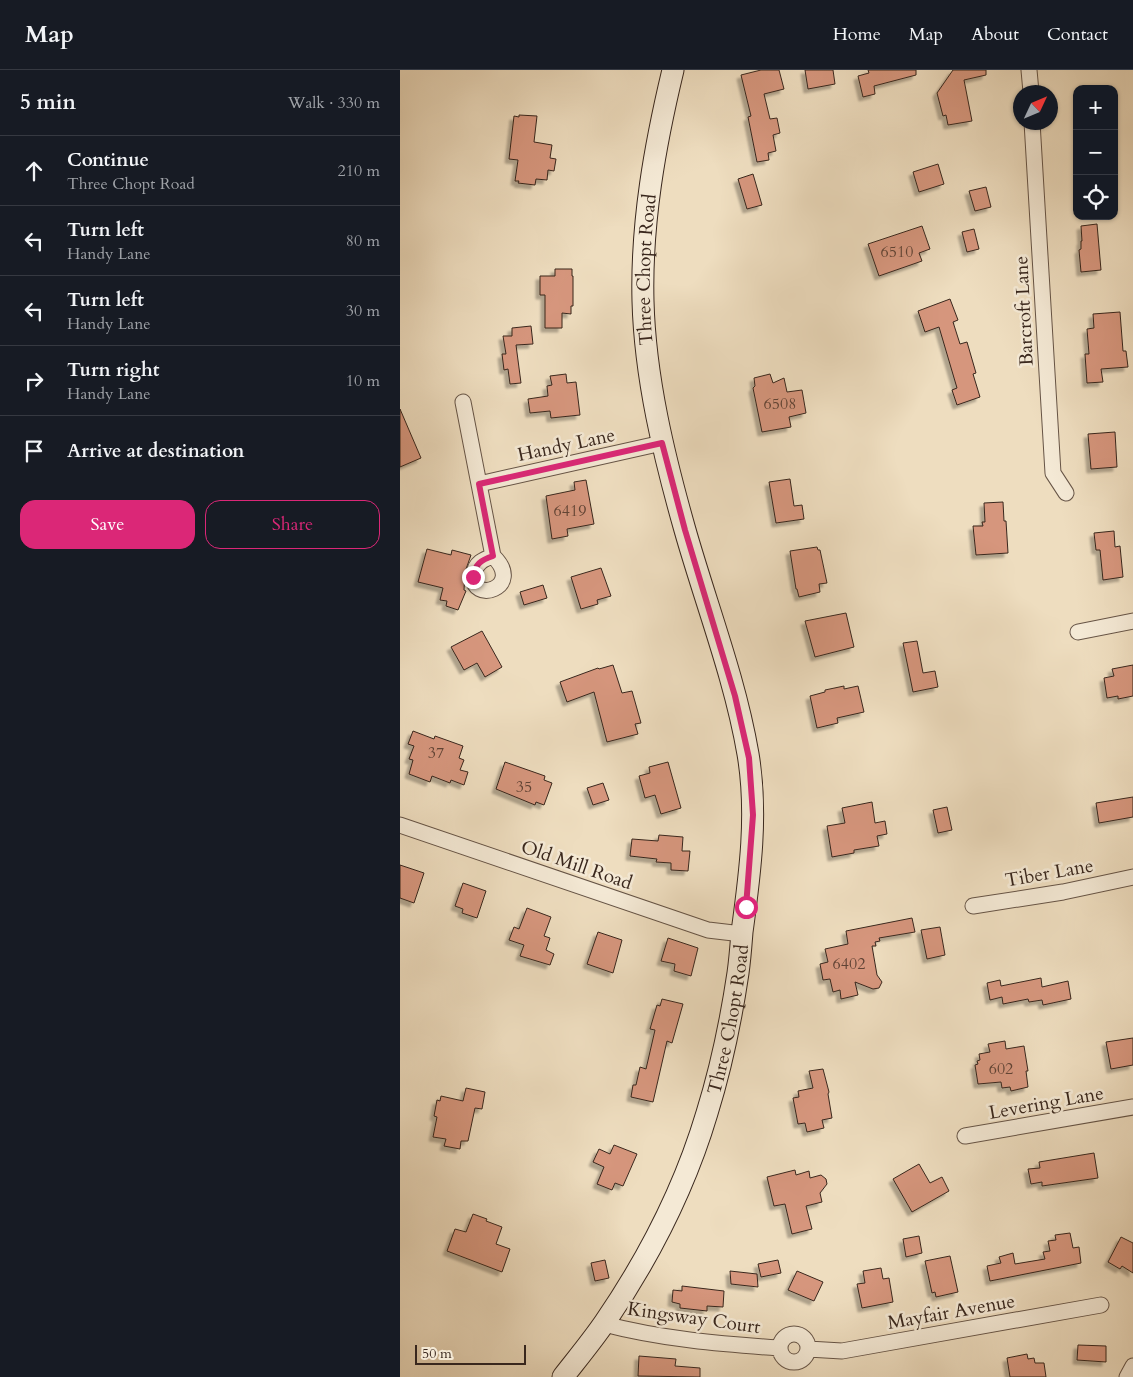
<!DOCTYPE html>
<html lang="en">
<head>
<meta charset="utf-8">
<style>
  body { margin:0; font-family:Cardo,serif; background:#20242c; color:#f1f3f6 }
  .controls { position:absolute; right:15px; top:15px; display:grid; overflow:hidden; border-radius:10px; box-shadow:0 1px 4px #0004 }
  .controls button { width:45px; height:45px; display:grid; place-items:center; padding:0; border:0; border-bottom:1px solid #363941; background:#171b24; color:#f1f3f6; font:25px sans-serif }
  .compass { position:absolute; left:613px; top:15px; width:45px; height:45px; border-radius:50%; background:#171b24; box-shadow:0 1px 4px #0004; rotate:46deg }
  .scale { position:absolute; left:15px; bottom:12px; width:111px; box-sizing:border-box; padding-left:5px; border:2px solid #39271d; border-top:0; font-size:14px; line-height:18px; white-space:nowrap; color:#39271d; -webkit-text-stroke:4px #f4e9d5; paint-order:stroke }
  .stop { position:absolute; width:15px; height:15px; margin:-11px; border:4px solid #db2777; border-radius:50%; background:#fff }
  .stop.end { background:#db2777; border-color:#fff; box-shadow:0 1px 5px #0008 }
  .list { margin:0; padding:0; list-style:none }
  h2 { display:flex; justify-content:space-between; align-items:center; height:65px; margin:0; padding:0 20px; font-size:21px }
  h2 small { font-size:16px; font-weight:400; color:#9ea1a6 }
  .list li { display:grid; grid-template-columns:32px 1fr auto; gap:15px; align-items:center; box-sizing:border-box; height:70px; padding:0 20px; border-top:1px solid #363941 }
  .list b { display:block; font-size:19px; white-space:nowrap }
  .list p { margin:0; font-size:16px; white-space:nowrap; color:#9ea1a6 }
  .list em { font-size:16px; font-style:normal; color:#9ea1a6 }
  .actions { display:flex; gap:10px; padding:15px 20px }
  .actions a { flex:1; padding:11px 0; border:1px solid #db2777; border-radius:15px; text-align:center; font-size:18px; color:#db2777 }
  .actions .main { background:#db2777; color:#fff }
  .icon { flex:none; width:28px; height:28px; fill:none; stroke:currentColor; stroke-width:2; stroke-linecap:round; stroke-linejoin:round }
  .map { position:relative; flex:none; width:733px; height:1307px; overflow:hidden }
  header { display:flex; align-items:center; gap:30px; box-sizing:border-box; height:70px; padding:0 25px; background:#171b24; border-bottom:1px solid #363941 }
  header strong { font-size:24px }
  nav { display:flex; gap:28px; margin-inline-start:auto; font-size:18px }
  main { display:flex }
  aside { flex:1; background:#171b24 }
  .map>svg:first-child { display:block }
</style>
</head>
<body>
<header>
<strong>Map</strong>
<nav><a>Home</a><a>Map</a><a>About</a><a>Contact</a></nav>
</header>
<main>
<aside>
<h2>5 min<small>Walk · 330 m</small></h2>
<ul class="list">
<li><svg class="icon" aria-label="ahead" viewBox="0 0 24 24"><path d="M12 20V5M6 11l6-6 6 6"/></svg><div><b>Continue</b><p>Three Chopt Road</p></div><em>210 m</em></li>
<li><svg class="icon" aria-label="left" viewBox="0 0 24 24"><path d="M17 20v-9H6M10 6l-5 5 5 5"/></svg><div><b>Turn left</b><p>Handy Lane</p></div><em>80 m</em></li>
<li><svg class="icon" aria-label="left" viewBox="0 0 24 24"><path d="M17 20v-9H6M10 6l-5 5 5 5"/></svg><div><b>Turn left</b><p>Handy Lane</p></div><em>30 m</em></li>
<li><svg class="icon" aria-label="right" viewBox="0 0 24 24"><path d="M7 20v-9h11M14 6l5 5-5 5"/></svg><div><b>Turn right</b><p>Handy Lane</p></div><em>10 m</em></li>
<li><svg class="icon" aria-label="arrive" viewBox="0 0 24 24"><path d="M6 21V4h12l-3 4 3 4H6"/></svg><div><b>Arrive at destination</b></div></li>
</ul>
<div class="actions"><a class="main">Save</a><a>Share</a></div>
</aside>
<div class="map">
<svg width="733" height="1307" viewBox="0 0 733 1307">
  <defs>
    <filter id="shadow"><feDropShadow dx="-4" dy="4" stdDeviation="1" flood-color="#0004"/></filter>
  </defs>
  <rect width="100%" height="100%" fill="#eeddbf"/>
  <filter id="stains"><feTurbulence type="fractalNoise" baseFrequency=".004" numOctaves="4"/><feColorMatrix values="0 0 0 0 .2 0 0 0 0 .09 0 0 0 0 .02 0 0 0 .5 -.17"/></filter>
  <radialGradient id="worn" r=".72"><stop offset=".6" stop-color="#630" stop-opacity="0"/><stop offset="1" stop-color="#630" stop-opacity=".3"/></radialGradient>
  <path fill="#d6967d" stroke="#39271d" filter="url(#shadow)" d="M361,0h18l5,19 -20,5 6,25 7,-1 3,15 -7,2 3,16 -8,2 1,7 -12,2 -9,-45 3,-1 -10,-41z
    M405,0h28l2,14 -27,5z
    M468,0h48v5l-42,11 1,8 -12,3 -5,-21 11,-3z
    M553,0h33v5l-22,5 8,41 -24,4 -2,-10 -3,1 -6,-23z
    M119,45l18,1 -3,26 18,3 -2,13 6,1 -2,12 -6,-1 -1,10 -11,-1 -1,6 -17,-2 1,-2h-4l3,-21 -9,-1 5,-43 5,1z
    M538,94l6,20 -25,8 -6,-20z
    M353,104l9,31 -15,4 -9,-30z
    M586,117l5,20 -16,4 -6,-20z
    M697,154l4,46 -20,2 -2,-22 2,-1v-8h1l-1,-15z
    M522,156l8,23 -11,4 3,8 -43,15 -11,-32z
    M574,159l5,20 -12,3 -5,-20z
    M155,199h17v7h1v30h-2v8l-9,-1v15h-17v-33h-5v-19h15z
    M550,229l8,21 -5,2 7,22 7,-2 9,31 -3,1 7,23 -23,8 -5,-15 5,-2 -18,-61 -14,5 -7,-21z
    M720,242l3,39h3l2,16 -27,2 2,13 -16,1 -2,-29h4l-2,-25 7,-1 -1,-14z
    M131,256l2,18 -17,1 5,38 -11,1 -2,-15 -4,1 -2,-16h4l-3,-18h9v-8z
    M166,304l1,9 9,-1 4,33 -29,3 -1,-7 -20,2 -2,-14 20,-3 -1,-10 5,-1 -2,-9z
    M370,304l3,9 11,-5 3,14 15,-2 4,23 -17,4 2,10 -29,5 -9,-44 2,-2 -1,-8z
    M0,339l21,49 -21,9z
    M715,362l2,35 -26,2 -3,-35z
    M390,409l4,27 8,-1 2,14 -28,4 -7,-41z
    M186,410l8,44 -27,5 1,7 -16,3 -6,-43 29,-6 -1,-8z
    M603,432l1,19h2l2,32 -32,2 -3,-29h10l-1,-4h3l-1,-19z
    M714,461l1,16 5,-1 3,31 -20,3 -3,-30h-4l-2,-17z
    M417,477l1,3h2l7,33 -8,1 1,8 -21,5 -2,-8h-1l-6,-38z
    M27,479l24,6 1,-5 19,5 -6,17 -1,18 2,1 -8,19 -12,-4 1,-5 -7,-1 3,-12 -25,-6z
    M201,498l10,28 -14,4 1,4 -17,5 -10,-32z
    M143,515l4,13 -23,7 -4,-13z
    M446,543l8,34 -39,10 -10,-36z
    M82,561l20,36 -17,10 -8,-14 -13,7 -13,-23z
    M517,571l6,32 12,-2 3,16 -25,5 -10,-49z
    M213,595l9,28 10,-2 9,32 -6,1 3,10 -31,8 -13,-50 -27,10 -7,-20 38,-14 1,1z
    M733,595v31l-15,3v-3l-11,2 -3,-20 10,-2 -2,-7z
    M444,616v3l14,-3 6,26 -27,6 1,5 -21,5 -7,-32 15,-4v-2z
    M13,661l21,8 1,-3 28,10 -4,12 5,2 -4,10 8,2 -4,13 -13,-5 -1,3 -18,-7 -2,6 -21,-8 4,-14 -4,-1 5,-13 -6,-2z
    M105,692l40,14 -1,4 8,3 -8,22 -8,-3 -1,3 -39,-16z
    M268,692l13,46 -20,6 -6,-19 -10,3 -6,-22 11,-3 -1,-6z
    M203,713l6,17 -16,5 -6,-17z
    M733,727v20l-34,6 -3,-20z
    M472,732l3,21 10,-2 2,13 -10,2 2,10 -25,4v3l-22,4 -5,-31 18,-3 -3,-15z
    M547,737l5,23 -14,3 -5,-23z
    M259,765l24,2 -1,14h8l-2,20 -17,-1v-7l-15,-1 1,-3 -27,-3 2,-17 26,2z
    M0,795l24,8 -10,30 -14,-5z
    M63,813l23,8 -9,27 -15,-5 1,-4 -8,-3z
    M127,838l24,9 -7,19 6,2 -4,12 8,4 -4,11 -30,-9 4,-11 -15,-5 5,-13 5,2z
    M512,848l3,14 -36,6 1,3 -5,1 1,4h-4l5,29 5,7 -3,6 -6,1 -18,-7 3,13 -17,4 -1,-9 -7,2 -3,-13 -7,1 -3,-16 8,-2 -3,-13 23,-5 -2,-13z
    M540,857l5,28 -18,4 -6,-29z
    M198,862l24,8 -9,33 -26,-9z
    M268,868l30,10 -7,28 -17,-5 1,-7 -14,-3z
    M641,908l1,9 26,-6 3,18 -28,6 -1,-5 -13,2 -1,-3 -25,5 -1,-7 -12,3 -3,-17 13,-3 1,6z
    M262,929l21,5 -11,39 -5,-2 -14,61 -22,-5 2,-12h3l4,-18 6,2 9,-39 -5,-1 7,-24 3,1z
    M733,968v27l-22,4 -5,-27z
    M605,971l1,8 18,-3 4,25h-2l2,16 -17,4 -1,-4 -8,1 -1,-6 -23,2 -3,-19 3,-1 -1,-3 3,-1 -1,-6 11,-2 -2,-8z
    M423,999l6,23 -1,2 4,24 -10,2 2,8 -17,4 -2,-9 -7,1 -5,-26 6,-1 -1,-6 15,-3 -4,-17z
    M66,1018l19,4 -3,17 -7,-1 -7,33h-7l-1,8 -16,-3 2,-7 -13,-2 4,-20 -3,-1 3,-16 3,1 1,-5 22,5z
    M214,1075l23,9 -14,32 -8,-3 -3,7 -15,-6 7,-17 -11,-5 6,-13 11,5z
    M694,1083l4,25 -56,8v-4l-11,2 -3,-15 12,-1 -1,-6z
    M519,1094l11,19 12,-6 7,14 -37,21 -19,-33z
    M395,1100l1,5 13,-4 1,7 11,-3 5,4 1,5 -7,9 2,9 -16,4 6,23 -20,5 -7,-30 -11,2 -7,-29z
    M73,1144l14,5 -1,2 16,6 -6,17 14,5 -8,23 -55,-21 8,-22 11,3z
    M670,1163l3,15 6,-1 2,16 -91,18 -3,-15 14,-3 -2,-6 14,-4 2,11 30,-5 -2,-7 7,-1 -2,-10 8,-1 -1,-5z
    M519,1166l3,17 -16,4 -3,-18z
    M721,1167l12,6v30l-11,-7 -2,3 -12,-7z
    M550,1186l8,36 -22,5 -1,-5 -3,1 -7,-32z
    M205,1190l4,18 -14,3 -4,-18z
    M378,1190l3,13 -20,4 -3,-13z
    M481,1198l2,11 6,-1 4,24 -31,6 -5,-24 8,-1 -2,-12z
    M330,1201l27,3 1,13 -27,-3z
    M397,1201l26,11 -9,19 -26,-11z
    M282,1216l42,5 -1,16 -16,-1v5l-27,-3v-4l-8,-2 1,-12 9,1z
    M678,1275l28,1v16l-29,-2z
    M627,1284l1,5 6,-1 1,5h9l2,14h-36l-3,-19z
    M239,1286l37,3 -1,7 25,2v9l-62,-1z"/>
  <g fill="none" stroke-linecap="round" stroke-linejoin="round">
    <defs>
      <path id="street" d="M629,0l2,22
        M632,52l21,351 13,20
        M63,332l30,154c-9,3 -18,7 -19,18 -5,31 52,14 19,-18
        M79,414l183,-41
        M678,562l55,-11
        M0,755l308,105 34,4
        M573,836l90,-14 70,-15
        M565,1066l168,-29
        M204,1254c57,15 117,20 175,24
        M380 1278a14 14 0 1 1 28 0a14 14 0 1 1-28 0Z
        M408,1279l34,2 259,-46
        M727,1307l6,-11"/>
      <g id="secondary">
        <path id="s1" d="M163,1307c14,-18 29,-36 42,-55 43,-63 80,-135 102,-209 14,-45 24,-93 31,-140 2,-14 3,-28 4,-41 8,-58 16,-119 6,-178 -13,-76 -42,-150 -63,-224 -21,-74 -40,-152 -42,-229 -2,-78 12,-156 30,-231"/>
      </g>
    </defs>
    <use href="#street" stroke="#665446" stroke-width="17"/>
    <use href="#secondary" stroke="#39271d" stroke-width="23"/>
    <use href="#street" stroke="#f4e9d5" stroke-width="15"/>
    <use href="#secondary" stroke="#f4e9d5" stroke-width="21"/>
  </g>
  <g fill="none" stroke-linecap="round" stroke-linejoin="round">
    <path stroke="#db2777" stroke-width="6" d="M73,507c2,-13 8,-17 20,-21l-14,-72 183,-41 23,87 50,166 14,62 4,57 -7,92"/>
  </g>
  <g text-anchor="middle" stroke-width="5" stroke-linejoin="round" paint-order="stroke">
    <g font-size="16" fill="#604335">
      <text x="497" y="187">6510</text>
      <text x="380" y="339">6508</text>
      <text x="170" y="446">6419</text>
      <text x="36" y="688">37</text>
      <text x="124" y="722">35</text>
      <text x="449" y="899">6402</text>
      <text x="601" y="1004">602</text>
    </g>
    <g font-size="19" fill="#39271d" stroke="#f4e9d5">
      <text dy="7" stroke="none"><textPath href="#s1" startOffset="1164">Three Chopt Road</textPath></text>
      <text transform="translate(623 241) rotate(-93)" y="7">Barcroft Lane</text>
      <text transform="translate(166 374) rotate(-12)" y="7">Handy Lane</text>
      <text transform="translate(177 794) rotate(19)" y="7">Old Mill Road</text>
      <text transform="translate(649 802) rotate(-10)" y="7">Tiber Lane</text>
      <text dy="7" stroke="none"><textPath href="#s1" startOffset="399">Three Chopt Road</textPath></text>
      <text transform="translate(646 1032) rotate(-10)" y="7">Levering Lane</text>
      <text transform="translate(551 1241) rotate(-10)" y="7">Mayfair Avenue</text>
      <text transform="translate(294 1247) rotate(8)" y="7">Kingsway Court</text>
    </g>
  </g>
  <rect width="100%" height="100%" filter="url(#stains)"/>
  <rect width="100%" height="100%" fill="url(#worn)"/>
</svg>
<div class="controls">
<button>+</button>
<button>−</button>
<button><svg class="icon" aria-label="locate" viewBox="0 0 24 24"><circle cx="12" cy="12" r="6"/><path d="M12 2v4M12 18v4M2 12h4M18 12h4"/></svg></button>
</div>
<svg class="compass" viewBox="-18 -18 36 36"><path d="M0-13l5 13h-10z" fill="#e53935"/><path d="M0 13l5-13h-10z" fill="#9ea1a6"/></svg>
<div class="scale">50 m</div>
<div class="stop" style="left:346px;top:837px"></div>
<div class="stop end" style="left:73px;top:507px"></div>
</div>
</main>
</body>
</html>
